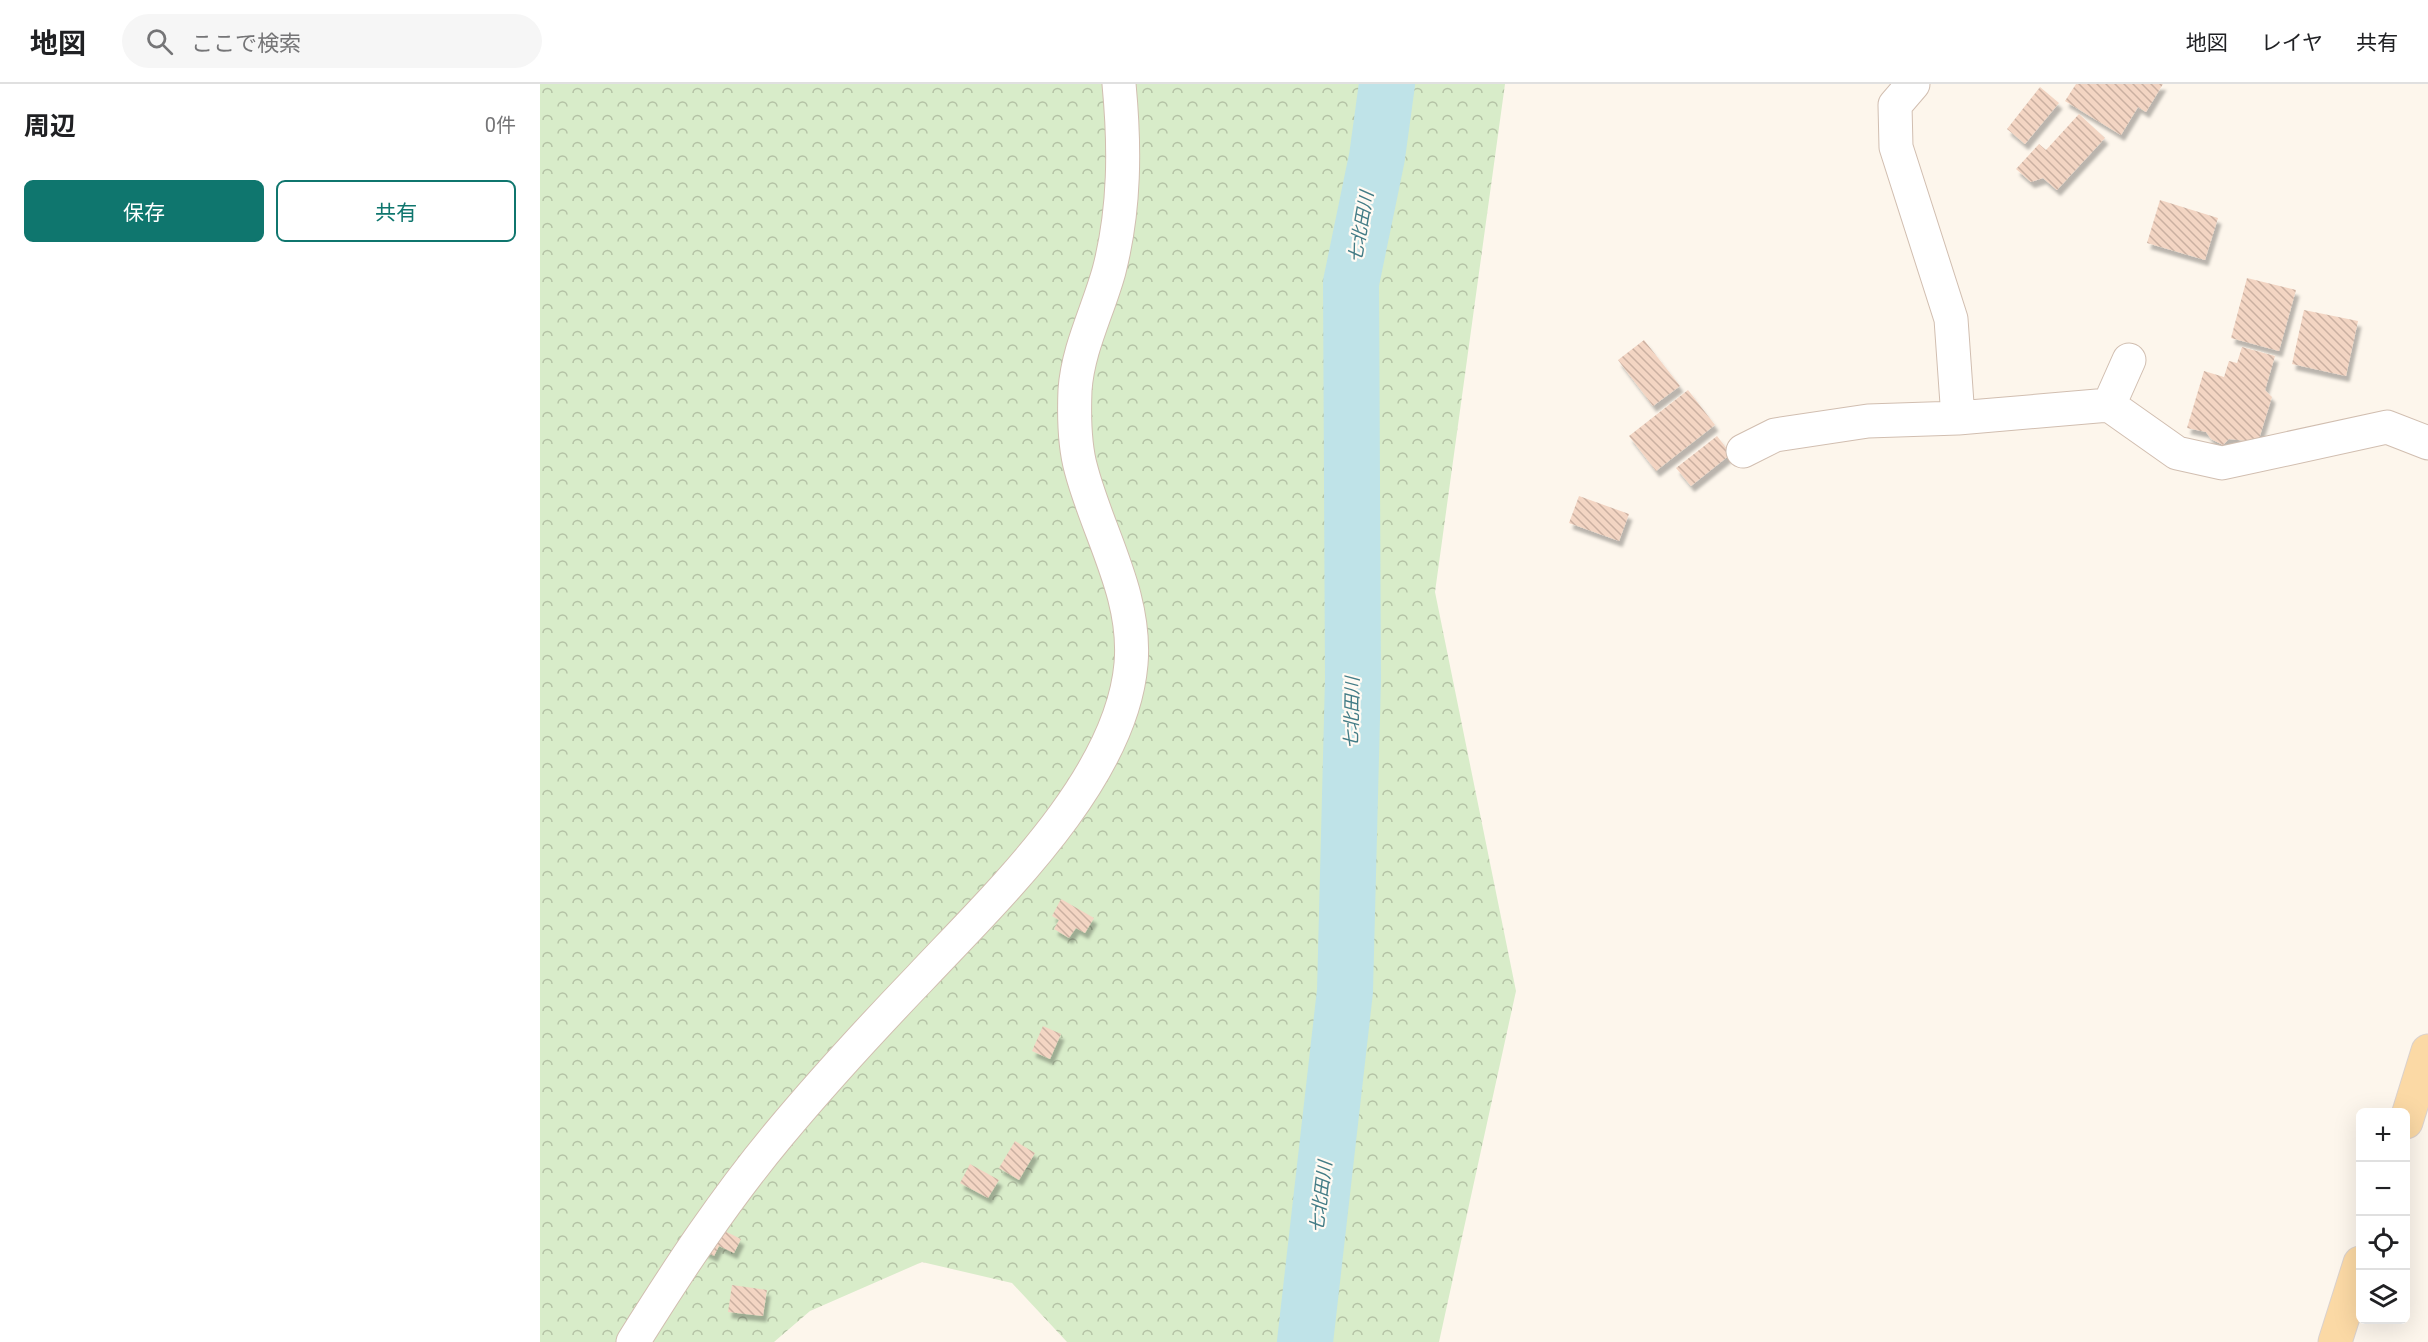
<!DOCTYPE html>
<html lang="ja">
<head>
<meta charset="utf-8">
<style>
  body { margin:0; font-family:Roboto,"Noto Sans JP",sans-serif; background:#f6f6f6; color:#202124 }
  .controls { position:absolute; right:18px; bottom:18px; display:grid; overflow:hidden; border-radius:9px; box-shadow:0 6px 24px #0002 }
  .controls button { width:54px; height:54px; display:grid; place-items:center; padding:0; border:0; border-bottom:2px solid #e0e0e0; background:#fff; color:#202124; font:30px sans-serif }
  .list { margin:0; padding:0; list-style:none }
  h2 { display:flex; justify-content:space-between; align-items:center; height:78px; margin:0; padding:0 24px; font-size:26px }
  h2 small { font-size:20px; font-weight:400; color:#757577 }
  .actions { display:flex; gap:12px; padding:18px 24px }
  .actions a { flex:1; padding:14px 0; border:2px solid #0f766e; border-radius:9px; text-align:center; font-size:21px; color:#0f766e }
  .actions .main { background:#0f766e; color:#fff }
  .icon { flex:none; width:33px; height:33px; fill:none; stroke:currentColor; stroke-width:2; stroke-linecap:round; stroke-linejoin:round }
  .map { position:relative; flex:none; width:1888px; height:1258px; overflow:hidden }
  header { display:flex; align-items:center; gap:36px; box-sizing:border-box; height:84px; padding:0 30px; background:#fff; border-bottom:2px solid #e0e0e0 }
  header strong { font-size:28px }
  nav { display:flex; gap:33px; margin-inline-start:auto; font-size:21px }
  .search { width:420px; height:54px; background:#f6f6f6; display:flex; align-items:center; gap:15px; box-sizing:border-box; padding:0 21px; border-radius:33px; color:#757577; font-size:22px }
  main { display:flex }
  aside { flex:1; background:#fff }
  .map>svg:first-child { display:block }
</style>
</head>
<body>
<header>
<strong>地図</strong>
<div class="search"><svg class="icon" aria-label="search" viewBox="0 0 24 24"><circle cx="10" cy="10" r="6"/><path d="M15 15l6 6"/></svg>ここで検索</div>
<nav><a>地図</a><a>レイヤ</a><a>共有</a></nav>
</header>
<main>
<aside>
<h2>周辺<small>0件</small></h2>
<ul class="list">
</ul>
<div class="actions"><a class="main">保存</a><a>共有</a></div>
</aside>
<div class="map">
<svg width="1888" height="1258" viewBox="0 0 1888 1258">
  <defs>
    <pattern id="forest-crowns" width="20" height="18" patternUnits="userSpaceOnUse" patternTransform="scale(1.5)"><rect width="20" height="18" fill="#d8ecc9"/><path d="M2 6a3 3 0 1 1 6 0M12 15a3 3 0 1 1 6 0" fill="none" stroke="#b4c2a5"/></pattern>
    <pattern id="building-back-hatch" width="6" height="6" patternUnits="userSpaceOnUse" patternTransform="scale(1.5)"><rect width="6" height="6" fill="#f3d5c3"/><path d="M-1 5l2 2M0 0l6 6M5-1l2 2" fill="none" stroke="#cab0a1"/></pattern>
    <filter id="shadow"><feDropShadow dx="3.5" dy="6" stdDeviation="1.5" flood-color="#0004"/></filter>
  </defs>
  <rect width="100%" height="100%" fill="#fdf6ec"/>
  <path fill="url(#forest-crowns)" d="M0,0h965l-70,508 81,399 -77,351h-372l-55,-59 -90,-21 -112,49 -36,31h-234z"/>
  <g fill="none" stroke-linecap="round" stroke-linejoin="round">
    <path stroke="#bfe3e8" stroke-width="56" d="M765,1258l40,-351 8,-312 -2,-396 26,-126 10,-73"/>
  </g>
  <path fill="url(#building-back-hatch)" filter="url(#shadow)" d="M1536,0h87l-17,28 -8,-5 -17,28 -56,-34z
    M1500,3l19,16 -34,41 -18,-15z
    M1539,30l26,24 -48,52 -14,-12 -12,4 -15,-13 23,-25 7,6z
    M1620,116l58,18 -13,42 -58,-17z
    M1707,194l49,12 -17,61 -48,-13z
    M1764,226l54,11 -12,55 -54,-12z
    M1104,256l36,46 -27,20 -35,-46z
    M1702,263l33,9 -10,34 7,7 -14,45 -29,-3 -6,6 -12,-6 -5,-7 -19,-4 17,-57 20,6 5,-16 8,2z
    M1148,306l27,35 -59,46 -27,-35z
    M1177,352l14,18 -40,32 -15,-18z
    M1039,412l50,18 -10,27 -50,-18z
    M521,815l33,19 -9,15 -9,-5 -7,10 -15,-9 5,-9 -7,-4z
    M503,942l18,8 -11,25 -18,-8z
    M475,1057l20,12 -16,27 -20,-12z
    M430,1080l29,16 -11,18 -28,-15z
    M174,1142l27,13 -7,14 -15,-7 -5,10 -12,-6z
    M192,1201l35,5 -4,26 -35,-4z"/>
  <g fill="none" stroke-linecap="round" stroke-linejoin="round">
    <defs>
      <path id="minor" d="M1373,0l-18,21 1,42 55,172 7,99
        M1589,276l-20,45 68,48 45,10 165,-36 41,16
        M1203,367l32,-16 93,-14 90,-3 151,-13
        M93,1258c45,-72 91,-142 146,-208 45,-54 92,-105 141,-156 76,-81 201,-198 211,-314 6,-69 -33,-130 -50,-195 -7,-25 -7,-54 -6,-79 3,-42 23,-79 34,-119 16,-62 16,-124 10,-187"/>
      <path id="major" d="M1866,1038l22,-71
        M1795,1258l25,-79"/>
    </defs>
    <use href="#minor" stroke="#d1beb0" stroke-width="35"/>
    <use href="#major" stroke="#dad1cd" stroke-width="35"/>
    <use href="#minor" stroke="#fff" stroke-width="33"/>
    <use href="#major" stroke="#fbd9a5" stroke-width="33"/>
  </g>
  <g text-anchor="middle" stroke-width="4.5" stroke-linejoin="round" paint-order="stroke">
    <g font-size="18" font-style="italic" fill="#437c86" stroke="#fffaf3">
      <text transform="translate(821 143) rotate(-80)" y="6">七北田川</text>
      <text transform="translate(812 629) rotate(-89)" y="6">七北田川</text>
      <text transform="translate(781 1113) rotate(-83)" y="6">七北田川</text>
    </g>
  </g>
</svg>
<div class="controls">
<button>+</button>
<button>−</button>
<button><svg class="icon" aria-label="locate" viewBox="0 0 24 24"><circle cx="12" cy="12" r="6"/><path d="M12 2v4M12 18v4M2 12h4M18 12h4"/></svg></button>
<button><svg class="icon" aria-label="layers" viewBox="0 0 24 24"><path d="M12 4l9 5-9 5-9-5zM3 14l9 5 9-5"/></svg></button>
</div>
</div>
</main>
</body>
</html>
